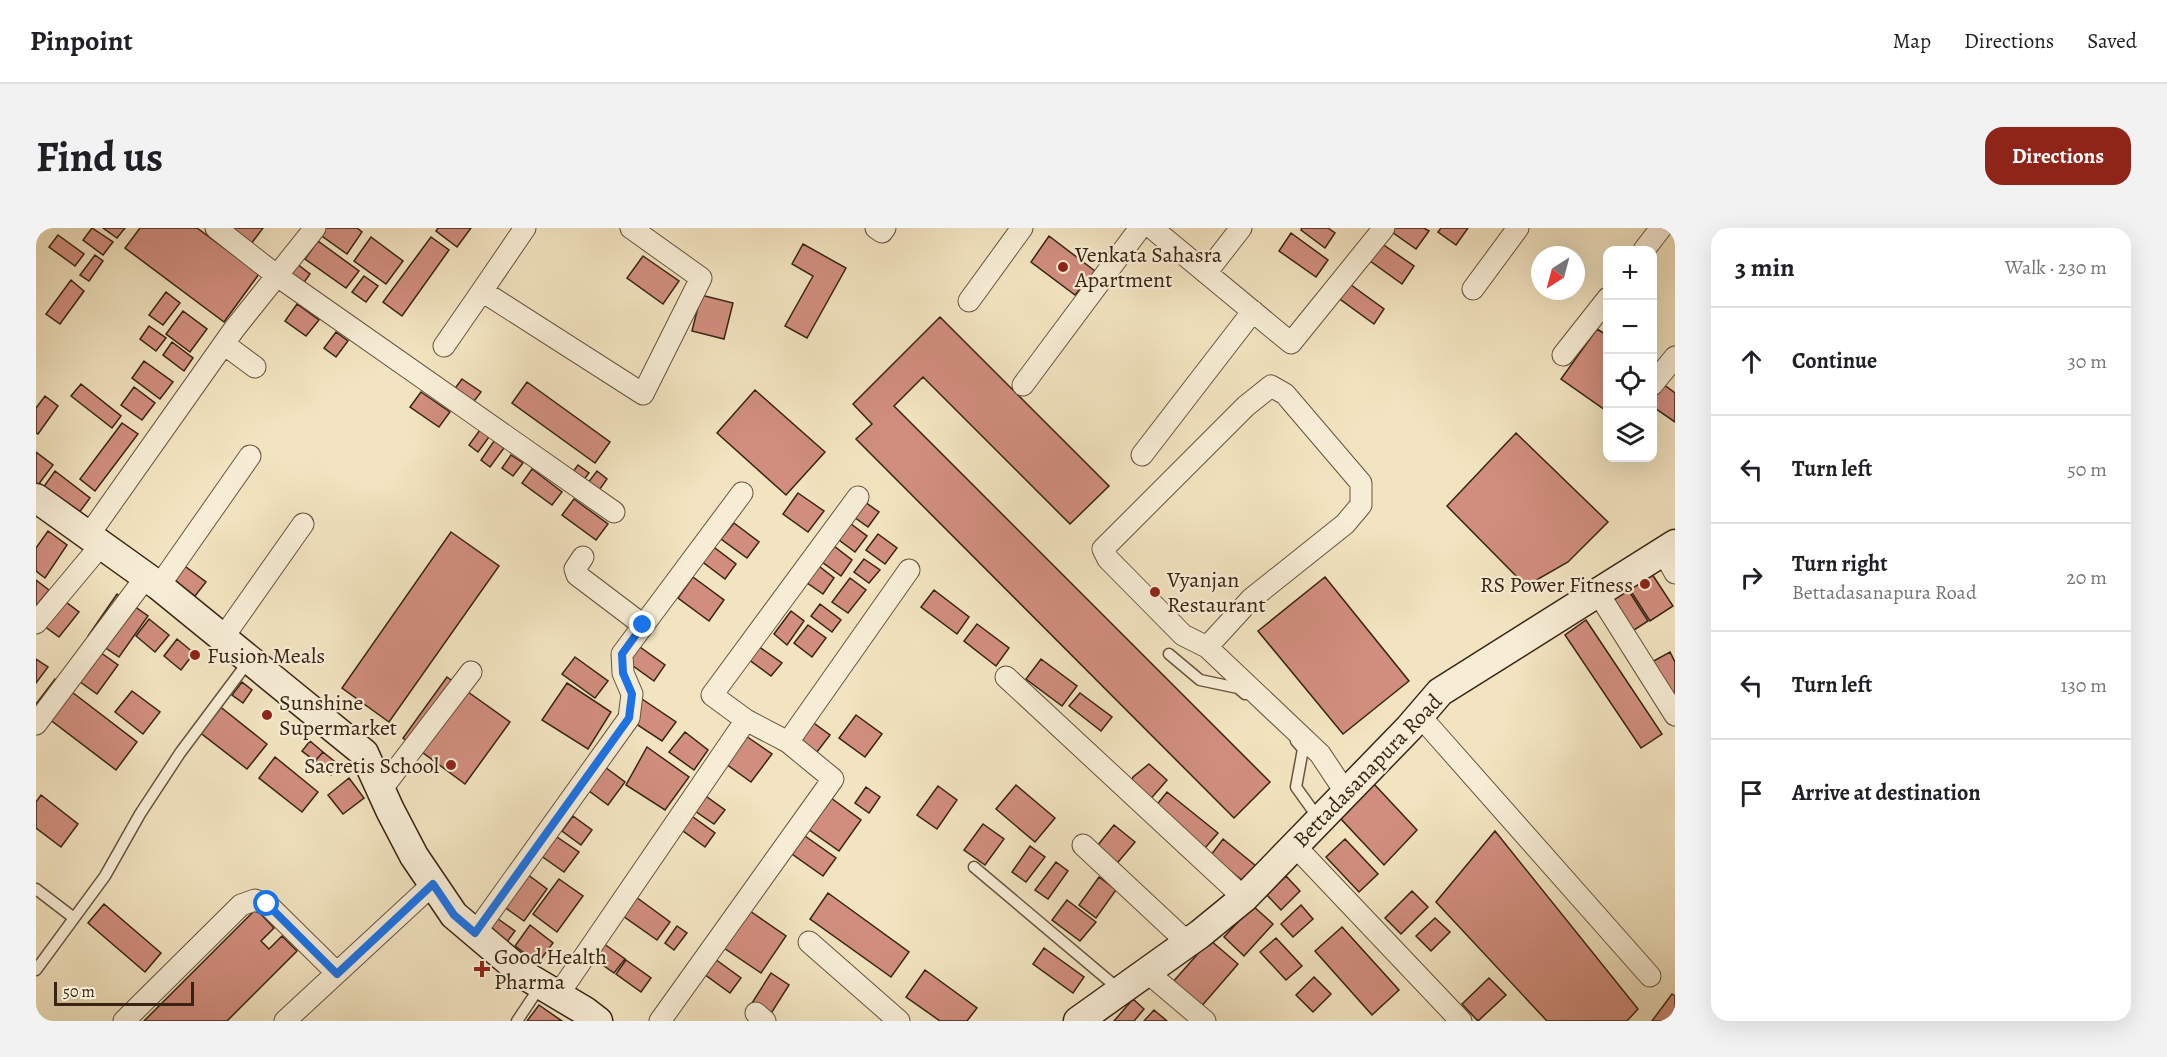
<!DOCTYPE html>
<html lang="en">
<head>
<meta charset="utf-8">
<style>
  body { margin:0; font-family:Alegreya,serif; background:#f2f2f2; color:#202124 }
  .controls { position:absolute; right:18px; top:18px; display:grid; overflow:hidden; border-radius:12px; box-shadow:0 6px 24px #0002 }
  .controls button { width:54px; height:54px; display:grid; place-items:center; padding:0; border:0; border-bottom:2px solid #e0e0e0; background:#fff; color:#202124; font:30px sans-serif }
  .compass { position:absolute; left:1495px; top:18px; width:54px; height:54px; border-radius:50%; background:#fff; box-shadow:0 6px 24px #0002; rotate:216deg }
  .scale { position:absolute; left:18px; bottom:15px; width:140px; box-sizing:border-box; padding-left:6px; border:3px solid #392314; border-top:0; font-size:16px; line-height:21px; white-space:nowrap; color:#392314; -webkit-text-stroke:4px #f7edd6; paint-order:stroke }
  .stop { position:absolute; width:18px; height:18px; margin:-14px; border:4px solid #1a73e8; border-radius:50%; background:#fff }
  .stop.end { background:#1a73e8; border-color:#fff; box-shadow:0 2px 6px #0008 }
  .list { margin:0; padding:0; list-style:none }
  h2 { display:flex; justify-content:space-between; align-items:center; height:78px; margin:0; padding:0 24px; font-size:26px }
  h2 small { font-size:20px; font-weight:400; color:#757577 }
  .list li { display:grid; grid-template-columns:39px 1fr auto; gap:18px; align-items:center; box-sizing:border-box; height:108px; padding:0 24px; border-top:2px solid #e0e0e0 }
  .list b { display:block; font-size:22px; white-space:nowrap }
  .list p { margin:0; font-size:20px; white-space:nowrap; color:#757577 }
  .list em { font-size:20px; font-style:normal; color:#757577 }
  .icon { flex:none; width:33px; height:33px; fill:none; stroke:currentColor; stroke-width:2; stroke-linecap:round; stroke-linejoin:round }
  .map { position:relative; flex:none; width:1639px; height:793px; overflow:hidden; border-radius:18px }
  header { display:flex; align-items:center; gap:36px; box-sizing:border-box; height:84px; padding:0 30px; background:#fff; border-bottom:2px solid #e0e0e0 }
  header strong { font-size:28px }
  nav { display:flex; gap:33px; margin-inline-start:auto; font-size:21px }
  .intro { display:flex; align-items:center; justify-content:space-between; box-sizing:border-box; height:144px; padding:0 36px }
  h1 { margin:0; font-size:42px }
  .button { padding:15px 27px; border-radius:18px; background:#8f2418; color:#fff; font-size:21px; font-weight:700 }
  main { display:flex; gap:36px; padding:0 36px }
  aside { flex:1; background:#fff; border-radius:18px; box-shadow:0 6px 24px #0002 }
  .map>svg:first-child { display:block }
</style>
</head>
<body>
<header>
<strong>Pinpoint</strong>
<nav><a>Map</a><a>Directions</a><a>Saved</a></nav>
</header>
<div class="intro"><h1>Find us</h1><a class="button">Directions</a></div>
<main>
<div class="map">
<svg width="1639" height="793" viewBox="0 0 1639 793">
  <rect width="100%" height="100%" fill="#f2e4c0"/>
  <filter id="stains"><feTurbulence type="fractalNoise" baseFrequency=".00333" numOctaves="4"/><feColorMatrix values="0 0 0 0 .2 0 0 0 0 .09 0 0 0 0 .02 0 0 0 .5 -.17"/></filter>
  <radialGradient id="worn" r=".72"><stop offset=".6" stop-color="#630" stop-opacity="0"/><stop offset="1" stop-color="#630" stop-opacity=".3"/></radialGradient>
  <path fill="#d18e7e" stroke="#392314" stroke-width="1.5" d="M56,0l21,14 -10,13 -20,-15z
    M67,0h22l-8,10z
    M104,0h57l62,46 -35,48 -99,-74z
    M196,0h31l-15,20z
    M287,0h34l5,4 -15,22 -28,-20z
    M402,0h33l-14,19 -21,-16z
    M1266,0h26l7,5 -10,15 -24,-18z
    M1359,0h29l5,3 -13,18 -24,-17z
    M1405,0h27l-12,17 -18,-13z
    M1255,5l37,27 -12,17 -37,-26z
    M22,7l26,19 -9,12 -26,-19z
    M1013,8l46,35 -20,24 -44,-33z
    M335,9l32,24 -17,23 -32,-23z
    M395,9l18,13 -47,66 -19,-14z
    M282,13l41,30 -13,17 -41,-29z
    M1342,13l36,25 -12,18 -36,-26z
    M767,16l43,24 -39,70 -22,-12 28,-50 -21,-12z
    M59,27l8,6 -14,20 -9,-6z
    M607,28l36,25 -16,23 -36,-26z
    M256,32l18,14 -10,14 -18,-13z
    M328,48l14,10 -12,16 -14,-10z
    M35,52l13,11 -24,33 -14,-10z
    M1311,54l37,27 -10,15 -37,-27z
    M130,64l14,11 -17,22 -14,-10z
    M665,67l32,8 -9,36 -32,-8z
    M261,76l22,16 -13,16 -21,-15z
    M147,83l24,18 -17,23 -24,-18z
    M904,89l169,169 -39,38 -147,-147 -29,29 376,376 -36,36 -378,-379 16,-15 -19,-20z
    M113,98l17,12 -10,13 -16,-12z
    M1561,101l11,7v76l-47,-33z
    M300,104l12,9 -12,16 -12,-9z
    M136,114l21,16 -9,13 -21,-16z
    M108,133l29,21 -13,17 -28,-21z
    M426,151l19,13 -9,12 -19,-13z
    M491,154l83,60 -15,21 -83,-60z
    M45,156l40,32 -9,12 -41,-32z
    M1627,156l12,9v29l-23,-16v-8z
    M98,159l21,16 -13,17 -21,-15z
    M719,162l70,62 -39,43 -69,-62z
    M385,164l29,20 -11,15 -29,-20z
    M9,168l13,10 -20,28 -2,-1v-25z
    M86,195l16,11 -43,57 -15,-12z
    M444,202l9,7 -11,15 -9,-7z
    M1480,205l92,89 -40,40 -42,24 -79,-80z
    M458,213l10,7 -14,19 -9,-7z
    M0,224l17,13 -15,20 -2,-1z
    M475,227l12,8 -10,13 -11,-8z
    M542,237l11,8 -9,12 -11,-8z
    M496,241l30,23 -10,13 -30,-22z
    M19,243l35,27 -15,20 -35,-26z
    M561,243l10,8 -12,17 -11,-8z
    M815,264l28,20 -11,15 -28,-20z
    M762,265l26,18 -16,21 -25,-18z
    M538,271l34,25 -12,16 -34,-25z
    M807,290l24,18 -12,16 -24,-18z
    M698,295l25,19 -12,16 -26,-19z
    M12,303l19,14 -22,33 -9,-7v-23z
    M415,304l48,34 -110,156 -47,-34z
    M842,306l19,14 -12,16 -19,-14z
    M675,317l25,19 -11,15 -25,-19z
    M798,318l18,14 -11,16 -19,-14z
    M828,331l16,11 -11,13 -15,-11z
    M779,335l19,15 -11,16 -20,-14z
    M146,336l24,18 -11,14 -24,-18z
    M1614,343l23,35 -23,15 -23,-36z
    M657,349l31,23 -15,21 -31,-23z
    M1289,349l84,104 -66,53 -85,-103z
    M814,350l16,12 -18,23 -16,-11z
    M0,352l13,10 -13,16z
    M1589,357l23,36 -20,13 -23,-36z
    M898,362l35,27 -12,17 -36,-27z
    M18,365l25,19 -20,25 -23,-17z
    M81,366l31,22 -29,41 -31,-21z
    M784,376l21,16 -9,12 -21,-16z
    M755,383l13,10 -17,24 -13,-11z
    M113,391l20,16 -14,17 -19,-16z
    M1550,392l76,114 -21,14 -76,-113z
    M941,396l32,24 -13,18 -32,-25z
    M772,397l18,13 -14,19 -18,-14z
    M141,411l17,14 -13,17 -17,-14z
    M597,414l32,23 -11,16 -32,-23z
    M54,417l28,20 -21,29 -28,-20z
    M722,418l24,17 -11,13 -23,-17z
    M1634,424l5,10v38l-25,-37z
    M539,429l33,24 -13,17 -33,-24z
    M0,431l12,8 -12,16z
    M1005,431l36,27 -15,20 -36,-27z
    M411,449l63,45 -45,62 -62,-46z
    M19,451l82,63 -21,28 -80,-61v-5z
    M206,454l10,8 -9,13 -11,-8z
    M531,455l44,29 -23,37 -46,-29z
    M96,463l28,21 -17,22 -28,-22z
    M1044,465l32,24 -11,14 -32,-25z
    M603,469l37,25 -14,19 -29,-19z
    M182,477l49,39 -20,25 -49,-38z
    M820,487l26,19 -17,23 -26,-19z
    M775,493l19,14 -13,17 -18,-13z
    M649,504l23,18 -14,20 -25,-18z
    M710,508l26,18 -21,28 -25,-18z
    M274,513l13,11 -8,9 -13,-10z
    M611,519l42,30 -24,33 -39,-25z
    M287,524l16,13 -8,10 -16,-14z
    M239,529l43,35 -16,20 -43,-34z
    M562,534l27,20 -17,23 -27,-20z
    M1113,536l18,16 -19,22 -18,-16 3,-9z
    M313,550l15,20 -21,16 -15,-19z
    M1338,556l43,46 -33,35 -44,-47z
    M980,557l39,33 -20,24 -39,-33z
    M902,558l19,14 -20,29 -20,-14z
    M830,559l14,10 -11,16 -14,-10z
    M1131,564l51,41 -13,15 -50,-41z
    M667,566l22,16 -11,14 -22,-15z
    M5,567l37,29 -17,23 -25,-19v-26z
    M795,570l30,22 -22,31 -31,-22z
    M653,586l26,19 -10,14 -26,-19z
    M537,588l19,14 -11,15 -19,-14z
    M947,596l21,15 -19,26 -21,-15z
    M1078,597l21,17 -21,25 -20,-17z
    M1459,603l143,178 -11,12h-80l-111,-119z
    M518,607l25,17 -15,20 -24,-17z
    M769,608l31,22 -13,18 -31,-22z
    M1187,611l38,31 -13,15 -37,-30z
    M1309,611l33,35 -19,18 -33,-35z
    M994,618l15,11 -19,25 -14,-10z
    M1020,634l12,9 -20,28 -13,-9z
    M491,646l20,15 -23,32 -21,-15z
    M1250,648l14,15 -19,19 -15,-16z
    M1063,649l17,13 -20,28 -17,-13z
    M523,651l24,17 -26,36 -24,-18z
    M1376,663l16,16 -27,27 -16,-16z
    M792,665l81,59 -18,25 -81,-58z
    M600,669l34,25 -13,18 -34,-24z
    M1031,672l29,22 -16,19 -28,-21z
    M68,676l57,49 -16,19 -57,-49z
    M1265,677l12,14 -20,18 -12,-13z
    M1217,678l20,18 -29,32 -20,-19z
    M220,681l18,19 -13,13 8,8 13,-13 15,15 -70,70h-83z
    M714,683l36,25 -25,37 -37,-25z
    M458,688l21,15 -11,15 -20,-15z
    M1399,690l15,14 -19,19 -15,-15z
    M494,697l23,18 -15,20 -23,-17z
    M641,698l10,7 -13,17 -9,-7z
    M1306,699l57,63 -27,25 -57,-64z
    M1240,710l26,28 -16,14 -26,-28z
    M1174,712l28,24 -38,44 -28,-25z
    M564,713l25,18 -11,14 -24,-17z
    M1008,720l40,29 -11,16 -40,-29z
    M679,731l26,19 -11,15 -26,-19z
    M590,732l25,18 -10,14 -25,-18z
    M889,742l52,38 -10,13h-27l-34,-24z
    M735,745l18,12 -19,30 -18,-12z
    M1278,749l17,17 -18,18 -17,-17z
    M1453,750l17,17 -28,26 -16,-17z
    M1636,766l3,2v25h-23z
    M1097,771l11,10 -10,12h-20z
    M503,777l23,16h-35z
    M1118,782l13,11h-23z"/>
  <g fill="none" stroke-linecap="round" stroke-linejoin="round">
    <defs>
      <path id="lane" d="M1133,426l31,26 38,8 7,6
        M1260,513l7,8 -7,38 23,32
        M938,639l146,123
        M0,661l38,29
        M0,742l69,-94 35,-62 40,-61 68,-91
        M481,793l24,-36"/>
      <path id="street" d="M180,0l60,47 338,237
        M489,0l-43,63 161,103 58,-116 -70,-50
        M840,0l6,4 3,-4
        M1116,0l139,115 93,-115
        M1608,22l17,-22
        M1170,45l35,-45
        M1437,61l45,-61
        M933,73l53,-73
        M188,116l31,23
        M408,118l38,-55
        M1527,127l45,-57
        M987,157l117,-157
        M1616,157l23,-28
        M1106,227l111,-144
        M52,308l147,-208 80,-100
        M1627,323l12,22
        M547,329l-8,12 2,6 66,50
        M123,358l91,-130
        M1562,365l77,122
        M0,395l65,-78
        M186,411l81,-115
        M1171,419l44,-48 94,-75 16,-19v-22l-76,-89 -14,-8 -25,20 -143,143 5,10 75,76 24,12 113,107 26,39
        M970,449l238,221
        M1384,488l230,260
        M710,492l-34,-25 146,-198
        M0,496l110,-147
        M345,562l90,-118
        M1047,617l105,98
        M1259,618l166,175
        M439,705l154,-215 3,-24 -9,-21 -1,-19 120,-161
        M773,714l90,79
        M1111,744l58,49
        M522,767l188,-275 42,22 121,-172
        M720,785l9,8
        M88,793l117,-116 14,-5 13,5 69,68
        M249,793l148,-137
        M624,793l173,-242 -45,-37"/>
      <path id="secondary" d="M0,270l123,88 205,167 26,57 24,46 40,59 72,61 59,35 13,10
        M1042,793l122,-87 44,-36 165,-170 31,-36 235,-148"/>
    </defs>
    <use href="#lane" stroke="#67533f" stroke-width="13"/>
    <use href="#street" stroke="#67533f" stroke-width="23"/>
    <use href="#secondary" stroke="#392314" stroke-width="31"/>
    <use href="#lane" stroke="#f7edd6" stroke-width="10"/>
    <use href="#street" stroke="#f7edd6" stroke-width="21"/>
    <use href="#secondary" stroke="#f7edd6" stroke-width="28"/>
  </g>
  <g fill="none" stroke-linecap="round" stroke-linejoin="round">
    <path stroke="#1a73e8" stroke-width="8" d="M231,676l70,70 96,-90 21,31 21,18 154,-215 3,-24 -9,-21 -1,-19 21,-29"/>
  </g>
  <g fill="#8f2418" stroke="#f7edd6" stroke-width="2">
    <circle cx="1027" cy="39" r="6"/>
    <circle cx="1609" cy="356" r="6"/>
    <circle cx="1119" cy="364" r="6"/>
    <circle cx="159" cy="427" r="6"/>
    <circle cx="231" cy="487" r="6"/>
    <circle cx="415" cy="537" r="6"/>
    <path d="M443 732h6v6h6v6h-6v6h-6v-6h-6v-6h6z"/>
  </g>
  <g text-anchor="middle" stroke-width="4.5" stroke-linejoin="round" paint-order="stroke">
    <g font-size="22" fill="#392314" stroke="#f7edd6" text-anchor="start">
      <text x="1039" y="34">Venkata Sahasra<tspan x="1039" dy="25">Apartment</tspan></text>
      <text x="1131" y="359">Vyanjan<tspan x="1131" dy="25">Restaurant</tspan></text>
      <text x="1597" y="364" text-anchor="end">RS Power Fitness</text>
      <text x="171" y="435">Fusion Meals</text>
      <text x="243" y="482">Sunshine<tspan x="243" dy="25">Supermarket</tspan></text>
      <text x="403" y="545" text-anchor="end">Sacretis School</text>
      <text x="458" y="736">Good Health<tspan x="458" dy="25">Pharma</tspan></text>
    </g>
    <g font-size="22" fill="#392314" stroke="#f7edd6">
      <text transform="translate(1331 542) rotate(-46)" y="8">Bettadasanapura Road</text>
    </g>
  </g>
  <rect width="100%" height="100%" filter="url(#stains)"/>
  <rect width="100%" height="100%" fill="url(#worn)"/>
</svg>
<div class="controls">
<button>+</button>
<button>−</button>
<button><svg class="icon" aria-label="locate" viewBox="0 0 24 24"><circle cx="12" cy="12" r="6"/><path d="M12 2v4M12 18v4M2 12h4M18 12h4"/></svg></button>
<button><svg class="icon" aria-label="layers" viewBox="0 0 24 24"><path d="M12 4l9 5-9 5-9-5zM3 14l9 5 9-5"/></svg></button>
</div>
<svg class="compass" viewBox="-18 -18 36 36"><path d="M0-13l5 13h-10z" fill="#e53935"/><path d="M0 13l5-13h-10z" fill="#757577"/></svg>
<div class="scale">50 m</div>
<div class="stop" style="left:231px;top:676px"></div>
<div class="stop end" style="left:607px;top:397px"></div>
</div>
<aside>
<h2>3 min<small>Walk · 230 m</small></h2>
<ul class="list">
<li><svg class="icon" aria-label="ahead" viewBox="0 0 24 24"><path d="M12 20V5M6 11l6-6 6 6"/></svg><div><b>Continue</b></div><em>30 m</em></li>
<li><svg class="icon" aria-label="left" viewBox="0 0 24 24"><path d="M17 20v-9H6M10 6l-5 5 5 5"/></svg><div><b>Turn left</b></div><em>50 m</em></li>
<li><svg class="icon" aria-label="right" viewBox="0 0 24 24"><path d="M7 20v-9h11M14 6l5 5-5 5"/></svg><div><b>Turn right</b><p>Bettadasanapura Road</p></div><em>20 m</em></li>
<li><svg class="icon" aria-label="left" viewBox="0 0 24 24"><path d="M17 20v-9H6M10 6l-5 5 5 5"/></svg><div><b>Turn left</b></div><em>130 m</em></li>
<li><svg class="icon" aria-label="arrive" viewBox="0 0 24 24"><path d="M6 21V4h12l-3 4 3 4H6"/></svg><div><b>Arrive at destination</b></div></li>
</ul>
</aside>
</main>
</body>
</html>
